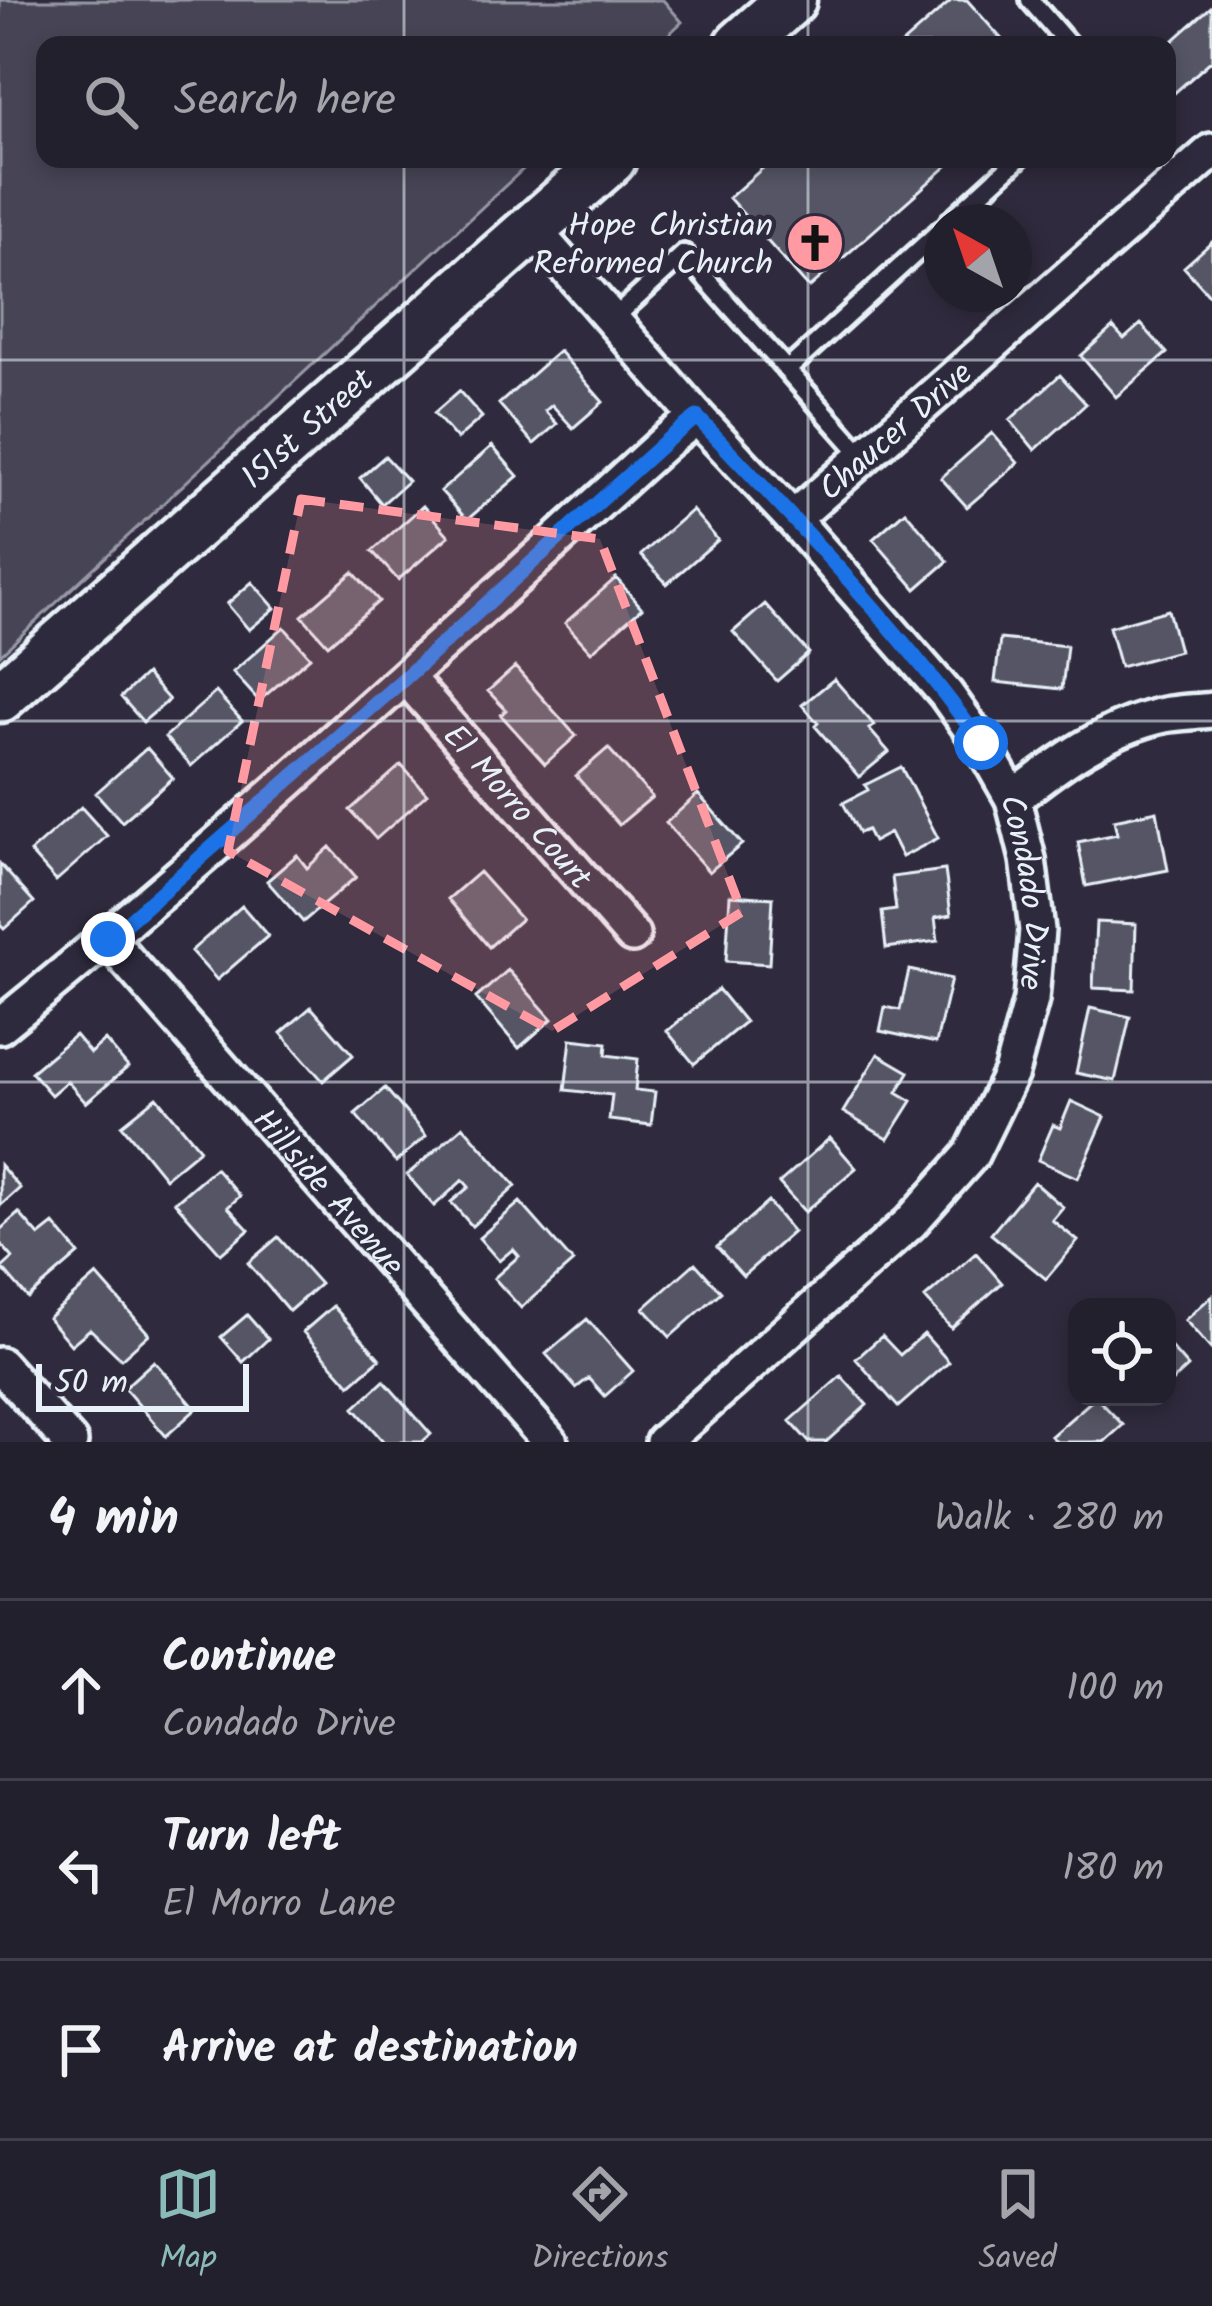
<!DOCTYPE html>
<html lang="en">
<head>
<meta charset="utf-8">
<style>
  body { margin:0; font-family:Kalam,sans-serif; background:#2b2836; color:#f1f3f6 }
  .controls { position:absolute; right:36px; bottom:36px; display:grid; overflow:hidden; border-radius:24px; box-shadow:0 6px 18px #0003 }
  .controls button { width:108px; height:108px; display:grid; place-items:center; padding:0; border:0; border-bottom:3px solid #403e4a; background:#23202e; color:#f1f3f6; font:60px sans-serif }
  .compass { position:absolute; left:924px; top:204px; width:108px; height:108px; border-radius:50%; background:#23202e; box-shadow:0 6px 18px #0003; rotate:320deg }
  .scale { position:absolute; left:36px; bottom:30px; width:213px; box-sizing:border-box; padding-left:12px; border:6px solid #e8f1f8; border-top:0; font-size:33px; line-height:42px; white-space:nowrap; color:#e8f1f8; -webkit-text-stroke:9px #2f2a3d; paint-order:stroke }
  .stop { position:absolute; width:36px; height:36px; margin:-27px; border:9px solid #1a73e8; border-radius:50%; background:#fff }
  .stop.end { background:#1a73e8; border-color:#fff; box-shadow:0 3px 12px #0008 }
  .list { margin:0; padding:0; list-style:none }
  h2 { display:flex; justify-content:space-between; align-items:center; height:156px; margin:0; padding:0 48px; font-size:51px }
  h2 small { font-size:39px; font-weight:400; color:#a3a3aa }
  .list li { display:grid; grid-template-columns:78px 1fr auto; gap:36px; align-items:center; box-sizing:border-box; height:180px; padding:0 48px; border-top:3px solid #403e4a }
  .list b { display:block; font-size:45px; white-space:nowrap }
  .list p { margin:0; font-size:39px; white-space:nowrap; color:#a3a3aa }
  .list em { font-size:39px; font-style:normal; color:#a3a3aa }
  .icon { flex:none; width:66px; height:66px; fill:none; stroke:currentColor; stroke-width:2; stroke-linecap:round; stroke-linejoin:round }
  .map { position:relative; flex:none; width:1212px; height:1442px; overflow:hidden }
  .search { position:absolute; background:#23202e; box-shadow:0 6px 18px #0003; left:36px; right:36px; top:36px; height:132px; display:flex; align-items:center; gap:30px; box-sizing:border-box; padding:0 42px; border-radius:24px; color:#a3a3aa; font-size:45px }
  .sheet { height:696px; background:#23202e }
  nav { display:flex; justify-content:space-around; align-items:center; box-sizing:border-box; height:168px; border-top:3px solid #403e4a; background:#23202e; font-size:33px; color:#a3a3aa }
  nav a { display:grid; justify-items:center; gap:6px }
  nav .on { color:#8bbbb9 }
  .map>svg:first-child { display:block }
</style>
</head>
<body>
<div class="map">
<svg width="1212" height="1442" viewBox="0 0 1212 1442">
  <rect width="100%" height="100%" fill="#2f2a3d"/>
  <filter id="ink" filterUnits="userSpaceOnUse"><feTurbulence type="fractalNoise" baseFrequency=".00833" numOctaves="2"/><feDisplacementMap in="SourceGraphic" scale="24" xChannelSelector="R" yChannelSelector="G"/><feConvolveMatrix kernelMatrix="1 2 1 2 8 2 1 2 1" color-interpolation-filters="sRGB"/></filter>
  <g filter="url(#ink)">
    <path fill="#464455" stroke="#979aa6" stroke-width="3" d="M0,0h663l19,22 -25,23h-612v114h489l-534,496z"/>
    <path fill="#575565" stroke="#e8f1f8" stroke-width="3" d="M952,0h15l40,45h-106z
      M1212,6v54l-40,35 -5,-7v-42z
      M773,159h182l-146,129 -80,-90z
      M1212,242v52l-2,2 -26,-29z
      M1141,324l26,29 -51,44 -35,-41 32,-29 11,12z
      M559,351l44,51 -30,26 -21,-23 -7,6 12,13 -23,20 -35,-40z
      M1060,375l26,29 -51,46 -25,-30z
      M459,391l23,26 -25,22 -23,-26z
      M992,433l26,30 -51,44 -26,-29z
      M492,446l26,30 -51,44 -26,-29z
      M385,456l23,25 -26,23 -22,-26z
      M423,506l26,30 -51,44 -26,-29z
      M692,510l26,30 -51,44 -26,-29z
      M905,511l43,50 -32,28 -43,-50z
      M353,572l26,29 -51,44 -26,-29z
      M616,578l26,30 -51,44 -26,-29z
      M252,582l23,26 -26,22 -22,-26z
      M765,604l44,49 -32,28 -44,-49z
      M1168,610l11,41 -59,16 -11,-40z
      M284,627l26,30 -51,44 -26,-29z
      M1000,639l67,7 -5,43 -67,-7z
      M515,667l61,69 -31,28 -44,-49 5,-5 -18,-19z
      M146,674l23,26 -26,22 -22,-25z
      M834,679l40,46 -5,4 20,23 -30,25 -44,-51 3,-3 -16,-18z
      M216,692l26,29 -51,45 -26,-29z
      M147,748l26,30 -51,44 -26,-29z
      M608,748l44,49 -33,28 -43,-49z
      M401,765l26,29 -51,45 -26,-29z
      M901,767l37,71 -36,19 -12,-24 -17,9 -6,-12 -8,3 -16,-30 25,-13 -3,-5z
      M698,794l44,50 -33,28 -43,-49z
      M81,807l26,29 -51,45 -26,-29z
      M1157,811l11,59 -82,16 -8,-44 39,-8 -3,-14z
      M330,847l26,30 -53,45 -36,-41 30,-26 10,13z
      M0,864l34,38 -30,27 -4,-4z
      M945,870l6,45 -16,3 3,23 -52,7 -4,-36 14,-2 -4,-33z
      M479,872l42,47 -32,28 -41,-48z
      M730,895l43,3 -4,66 -43,-3z
      M242,906l26,30 -51,44 -26,-29z
      M1096,922l40,2 -2,66 -41,-2z
      M508,970l44,49 -33,29 -43,-50z
      M909,970l42,9 -15,64 -56,-12 5,-24 15,3z
      M718,989l27,33 -51,42 -27,-33z
      M311,1007l42,48 -30,26 -42,-48z
      M1090,1008l40,9 -15,64 -39,-8z
      M75,1035l15,18 15,-13 23,27 -42,36 -19,-22 -16,14 -20,-23z
      M571,1039l36,4 -1,12 32,4 -3,31 20,2 -4,33 -42,-5 3,-25 -47,-5z
      M878,1054l31,18 -12,20 15,9 -24,38 -45,-27z
      M385,1088l41,48 -30,26 -41,-48z
      M157,1097l43,52 -35,29 -43,-53z
      M1071,1101l34,16 -27,61 -40,-18 15,-35 7,3z
      M463,1126l53,60 -44,40 -21,-24 18,-15 -6,-7 -29,26 -27,-31z
      M830,1138l26,30 -51,44 -26,-29z
      M0,1165l20,23 -20,18z
      M215,1168l25,28 -12,11 21,23 -28,24 -46,-52z
      M1034,1182l29,25 -11,13 26,21 -32,38 -55,-45z
      M520,1202l53,60 -52,46 -27,-30 25,-22 -6,-7 -14,12 -20,-23z
      M768,1202l25,30 -50,44 -26,-29z
      M19,1213l20,23 15,-12 25,30 -51,44 -26,-30 11,-10 -13,-15v-13z
      M278,1237l42,47 -31,27 -41,-48z
      M976,1253l26,30 -51,45 -26,-30z
      M695,1263l26,29 -51,45 -26,-29z
      M97,1275l52,59 -28,25 -31,-30 -19,16 -23,-27z
      M1212,1296v52l-1,1 -26,-29z
      M333,1306l47,53 -30,26 -47,-53z
      M247,1315l21,24 -25,23 -22,-25z
      M587,1319l46,52 -28,25 -16,-18 -13,10 -30,-34z
      M924,1334l25,28 -51,45 -42,-48 26,-23 18,19z
      M1167,1343l21,24 -21,19z
      M154,1361l42,48 -30,27 -42,-48z
      M841,1376l26,29 -41,37h-17l-19,-21z
      M384,1381l47,53 -9,8h-38l-30,-34z
      M1096,1397l27,28 -19,17h-47l-6,-6z"/>
    <g fill="none" stroke-linecap="round" stroke-linejoin="round">
      <defs>
        <path id="lane" d="M1030,0l39,45
          M949,222l69,-63
          M612,320l72,-66 181,204
          M787,370l155,-141"/>
        <g id="street">
          <path id="s1" d="M532,228l165,189 96,102 153,175 35,49 32,56 15,60 9,71 -6,70 -20,73 -40,82 -61,68 -247,219"/>
          <path id="s2" d="M793,519l419,-368"/>
          <path id="s3" d="M406,677l226,258"/>
          <path d="M1013,799c44,-35 94,-72 151,-84 15,-3 32,-3 48,-5"/>
          <path id="s4" d="M108,939l442,503"/>
          <path d="M0,1026c230,-186 447,-387 666,-585l31,-24"/>
          <path d="M0,1365l70,77"/>
        </g>
        <g id="secondary">
          <path d="M740,45l51,-45"/>
          <path id="s5" d="M0,697l611,-538"/>
        </g>
      </defs>
      <use href="#lane" stroke="#e8f1f8" stroke-width="26"/>
      <use href="#street" stroke="#e8f1f8" stroke-width="42"/>
      <use href="#secondary" stroke="#e8f1f8" stroke-width="57"/>
      <use href="#lane" stroke="#2f2a3d" stroke-width="16"/>
      <use href="#street" stroke="#2f2a3d" stroke-width="33"/>
      <use href="#secondary" stroke="#2f2a3d" stroke-width="48"/>
    </g>
  </g>
  <g fill="none" stroke-linecap="round" stroke-linejoin="round" filter="url(#ink)">
    <path stroke="#1a73e8" stroke-width="15" d="M108,939l298,-262 260,-236 31,-24c98,104 201,209 284,326"/>
  </g>
  <path fill="#ff9aa2" fill-opacity="0.2" stroke="#ff9aa2" stroke-width="9" stroke-dasharray="24 15" stroke-linejoin="round" d="M301,499l299,40 142,373 -190,119 -324,-180z"/>
  <path fill="none" stroke="#e8f1f8" stroke-width="3" stroke-opacity="0.55" d="M404,0v45M808,0v45M404,159v1283M808,159v1283M0,360h1212M0,721h1212M0,1082h1212"/>
  <defs>
    <symbol id="church-disc" viewBox="-11 -11 22 22"><circle r="9.5" fill="#ff9aa2" stroke="#2f2a3d"/><path d="M-1.2-6h2.4v3.5h3.3v2.4h-3.3V6h-2.4V-.1h-3.3v-2.4h3.3Z" fill="#111"/></symbol>
  </defs>
  <g fill-rule="evenodd">
    <use href="#church-disc" x="782" y="210" width="66" height="66"/>
  </g>
  <g text-anchor="middle" stroke-width="9" stroke-linejoin="round" paint-order="stroke">
    <g font-size="33" fill="#e8f1f8" stroke="#2f2a3d" text-anchor="end">
      <text x="773" y="236">Hope Christian<tspan x="773" dy="38">Reformed Church</tspan></text>
    </g>
    <g font-size="33" fill="#e8f1f8" stroke="#2f2a3d">
      <text dy="12" stroke="none"><textPath href="#s5" startOffset="408">151st Street</textPath></text>
      <text dy="12" stroke="none"><textPath href="#s2" startOffset="135">Chaucer Drive</textPath></text>
      <text dy="12" stroke="none"><textPath href="#s3" startOffset="171">El Morro Court</textPath></text>
      <text dy="12" stroke="none"><textPath href="#s1" startOffset="843">Condado Drive</textPath></text>
      <text dy="12" stroke="none"><textPath href="#s4" startOffset="336">Hillside Avenue</textPath></text>
    </g>
  </g>
</svg>
<div class="controls">
<button><svg class="icon" aria-label="locate" viewBox="0 0 24 24"><circle cx="12" cy="12" r="6"/><path d="M12 2v4M12 18v4M2 12h4M18 12h4"/></svg></button>
</div>
<svg class="compass" viewBox="-18 -18 36 36"><path d="M0-13l5 13h-10z" fill="#e53935"/><path d="M0 13l5-13h-10z" fill="#a3a3aa"/></svg>
<div class="scale">50 m</div>
<div class="stop" style="left:981px;top:743px"></div>
<div class="stop end" style="left:108px;top:939px"></div>
<div class="search"><svg class="icon" aria-label="search" viewBox="0 0 24 24"><circle cx="10" cy="10" r="6"/><path d="M15 15l6 6"/></svg>Search here</div>
</div>
<section class="sheet">
<h2>4 min<small>Walk · 280 m</small></h2>
<ul class="list">
<li><svg class="icon" aria-label="ahead" viewBox="0 0 24 24"><path d="M12 20V5M6 11l6-6 6 6"/></svg><div><b>Continue</b><p>Condado Drive</p></div><em>100 m</em></li>
<li><svg class="icon" aria-label="left" viewBox="0 0 24 24"><path d="M17 20v-9H6M10 6l-5 5 5 5"/></svg><div><b>Turn left</b><p>El Morro Lane</p></div><em>180 m</em></li>
<li><svg class="icon" aria-label="arrive" viewBox="0 0 24 24"><path d="M6 21V4h12l-3 4 3 4H6"/></svg><div><b>Arrive at destination</b></div></li>
</ul>
</section>
<nav>
<a class="on"><svg class="icon" aria-label="map" viewBox="0 0 24 24"><path d="M3 6l6-2 6 2 6-2v14l-6 2-6-2-6 2zM9 4v14M15 6v14"/></svg>Map</a>
<a><svg class="icon" aria-label="directions" viewBox="0 0 24 24"><path d="M12 3l9 9-9 9-9-9zM9 14v-3h6M13 9l2 2-2 2"/></svg>Directions</a>
<a><svg class="icon" aria-label="saved" viewBox="0 0 24 24"><path d="M7 4h10v16l-5-4-5 4z"/></svg>Saved</a>
</nav>
</body>
</html>
